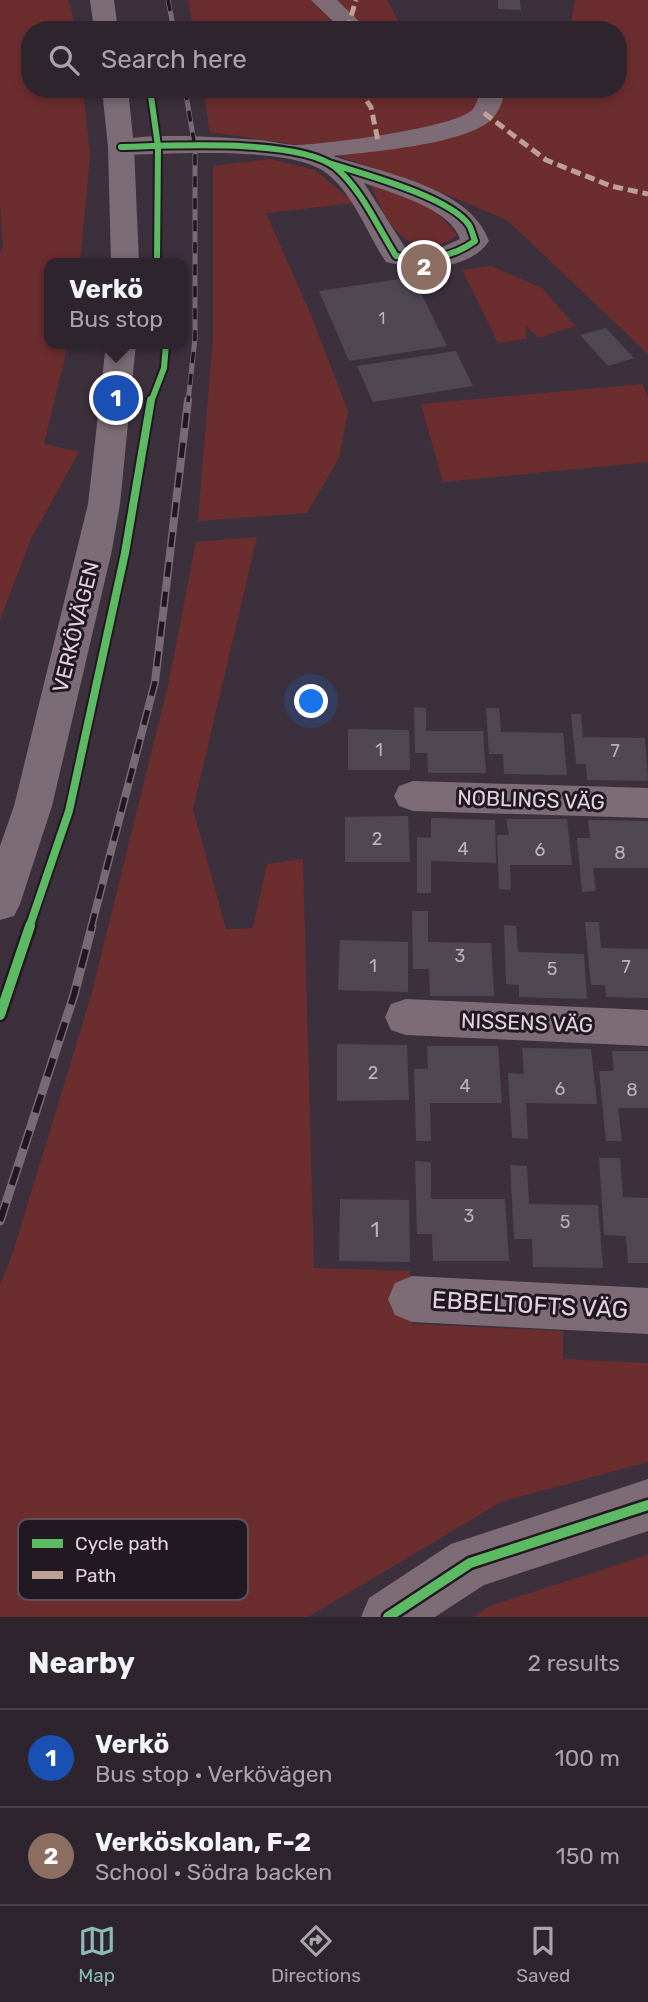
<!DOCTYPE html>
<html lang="en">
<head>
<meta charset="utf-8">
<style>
  body { margin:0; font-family:Rubik,sans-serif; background:#393039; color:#f1f3f6 }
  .you { position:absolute; left:312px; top:702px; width:24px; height:24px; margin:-18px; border:5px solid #fff; border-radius:50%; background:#1a73e8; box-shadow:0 0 0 10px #1a73e833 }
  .badge { display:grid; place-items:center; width:46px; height:46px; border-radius:50%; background:#8bbbb9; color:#fff; font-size:23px; font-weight:700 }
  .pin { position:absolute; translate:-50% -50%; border:4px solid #fff; box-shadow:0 2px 7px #0006 }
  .popup { position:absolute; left:44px; top:258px; width:144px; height:91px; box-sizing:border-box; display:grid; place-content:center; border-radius:14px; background:#2d242d; filter:drop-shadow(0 2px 5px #0005); font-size:23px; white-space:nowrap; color:#a7a4aa }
  .popup b { font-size:26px; color:#f1f3f6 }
  .popup::after { content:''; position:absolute; left:50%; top:100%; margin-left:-14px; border:14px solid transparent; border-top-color:#2d242d }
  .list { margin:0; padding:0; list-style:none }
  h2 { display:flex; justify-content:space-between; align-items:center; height:91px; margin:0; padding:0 28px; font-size:30px }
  h2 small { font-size:23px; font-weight:400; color:#a7a4aa }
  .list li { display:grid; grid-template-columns:46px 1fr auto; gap:21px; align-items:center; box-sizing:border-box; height:98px; padding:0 28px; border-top:2px solid #484149 }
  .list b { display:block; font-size:26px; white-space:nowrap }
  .list p { margin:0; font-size:23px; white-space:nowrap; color:#a7a4aa }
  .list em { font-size:23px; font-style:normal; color:#a7a4aa }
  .icon { flex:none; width:38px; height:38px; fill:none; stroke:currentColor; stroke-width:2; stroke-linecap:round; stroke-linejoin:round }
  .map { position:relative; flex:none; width:648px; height:1617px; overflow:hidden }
  .search { position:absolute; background:#2d242d; box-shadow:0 4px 10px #0003; left:21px; right:21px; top:21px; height:77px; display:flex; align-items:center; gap:18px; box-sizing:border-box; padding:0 24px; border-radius:28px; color:#a7a4aa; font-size:26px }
  .sheet { height:287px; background:#2d242d }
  nav { display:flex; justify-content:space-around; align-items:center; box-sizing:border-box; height:98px; border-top:2px solid #484149; background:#2d242d; font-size:19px; color:#a7a4aa }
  nav a { display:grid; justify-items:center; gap:4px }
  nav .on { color:#8bbbb9 }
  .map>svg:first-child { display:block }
</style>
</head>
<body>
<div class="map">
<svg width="648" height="1617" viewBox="0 0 648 1617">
  <rect width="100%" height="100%" fill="#3c303c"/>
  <path fill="#6c2d2f" d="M0,0h68l8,30h-46v59h53l7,68 -10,106h-30v81h18l-24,100 35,8 -48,87 -31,81v-367l3,-7 -3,-42z
    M188,0h199l16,30h-210z
    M575,0h73v354l-141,-134 -76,-32 -119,-41 -102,-15 -7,-43h415v-59h-48z
    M271,159l44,11 40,33 -89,10 45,102 37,96 -9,47 -32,55 -109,8 15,-182v-173z
    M371,185c33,8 66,21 86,50 -44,33 -72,-12 -86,-50z
    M491,266l51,22 33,38 -36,12 -13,-12v13l-28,4 -36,-73z
    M642,384l6,13v65l-205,20 -22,-78z
    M257,537l-64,272 33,120 27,-1 14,-64 36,-5 11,409 96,3 1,53 152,7v28l85,4v99l-147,40 -193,115h-308v-332l13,-33 78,-256 77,-310 28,-144z
    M648,1555v62h-175l16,-11z"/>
  <path fill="#4f4853" d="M498,0h22l1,10 -23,-1z
    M514,21l24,3 -2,6h-25z
    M413,277l34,69 -98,15 -30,-70z
    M606,328l28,30 -26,8 -28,-31z
    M456,351l17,35 -100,16 -16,-36z
    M414,707l12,1v23h57l3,42h-58l-1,-20h-12z
    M486,708h13l2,24 62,1 4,42 -63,-1 -1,-20h-14z
    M571,714h10l2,23 62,1 3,43 -61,-1 -1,-16h-10z
    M348,729l61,1 1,40h-62z
    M408,816l2,46h-65v-45z
    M431,818l64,2 1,43 -65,-2v32h-14v-56l14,1z
    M506,819h61l5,46h-62l1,25 -12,-1 -2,-54h12z
    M588,820l60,1v47h-55l3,23 -14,1 -5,-54h13z
    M412,911h16v31l63,1 3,53h-64l-1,-27h-16z
    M585,922h14l2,26 47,1v49l-42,-1 -1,-12h-14z
    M504,925l12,1 2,26 66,2 3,45 -68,-2v-12l-13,-1z
    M340,940l68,2v50l-70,-2z
    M337,1044l70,1 2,55 -72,1z
    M427,1046h71l4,57h-72l1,38h-15l-2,-72h14z
    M522,1048l69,1 6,55 -71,-1 2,36 -16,-1 -4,-65 16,1z
    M612,1051h36v57h-30l4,33h-16l-7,-70h15z
    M599,1158h21l3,39 25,1v65h-20l-2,-27 -22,-1z
    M415,1161l16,1v37h74l4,62h-76l-1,-27h-15z
    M510,1165l17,1 2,38 69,1 5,63 -70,-1 -1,-28h-18z
    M340,1199l69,1 1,62 -71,-1z"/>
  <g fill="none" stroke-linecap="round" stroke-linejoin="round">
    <path fill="#7d6c75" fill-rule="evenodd" d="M311,0h26l31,30h-26z
      M480,89h26c-3,10 -6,22 -14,30 -24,25 -122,33 -159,37 50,17 137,31 156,85 -21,31 -71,29 -103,21 -20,-29 -33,-72 -64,-92 -38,-24 -154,-16 -201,-15l-9,-2 -4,-6 4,-6c36,-9 109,-4 148,-1 12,1 26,5 37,5 29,-1 160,-17 176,-36 4,-5 6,-14 7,-20zM364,183c28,10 87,26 96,56l-22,10h-32z
      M413,781l235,7v30l-235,-7 -14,-5 -5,-10 5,-10z
      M406,999l242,11v36l-242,-11 -15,-5 -6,-13 6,-13z
      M412,1276l236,12v46l-236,-12 -17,-7 -7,-16 7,-16z
      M648,1479v52l-164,54 -49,32h-74l8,-19 82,-54z"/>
    <path fill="#7c6c76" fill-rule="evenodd" d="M90,0h24l4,30h-24z
      M102,89h26l6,58 5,116h-28l-3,-116z
      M106,344h30l-16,160 -8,46 -60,256 -32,98 -6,12 -14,4v-74l14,-40 74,-302z"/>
    <defs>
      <path id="rail-far2" d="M168,0l6,30
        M185,89l10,58v191l-7,64"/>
      <path id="rail-far1" d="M91,928l64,-246 33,-282"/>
      <path id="rail" d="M0,1221l74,-226 18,-69"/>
    </defs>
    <use href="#rail-far2" stroke="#796b73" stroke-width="5"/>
    <use href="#rail-far1" stroke="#796b73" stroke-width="8"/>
    <use href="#rail" stroke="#796b73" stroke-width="9"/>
    <use href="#rail-far2" stroke="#221822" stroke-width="3.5" stroke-dasharray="11" stroke-linecap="butt"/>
    <use href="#rail-far1" stroke="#221822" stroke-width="5" stroke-dasharray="15" stroke-linecap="butt"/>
    <use href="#rail" stroke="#221822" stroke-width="6" stroke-dasharray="19" stroke-linecap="butt"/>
    <path stroke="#bda197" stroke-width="5" stroke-dasharray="10 5" stroke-linecap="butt" d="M347,30l9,-30
      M358,89l13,18 7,34
      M484,113l62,47 65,26 37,8"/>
    <defs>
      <path id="cycleway-far2" d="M150,89l8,57 -1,117
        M121,147c48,-1 177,-9 214,20 27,23 42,59 61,89 30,4 54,3 79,-15 -2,-5 -3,-11 -6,-16 -19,-28 -106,-51 -140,-62
        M151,402l13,-34 2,-24"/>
      <path id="cycleway-far1" d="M29,928l40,-117 56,-258 26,-153"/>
      <path id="cycleway" d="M0,1015l30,-89
        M388,1617l82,-54 178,-58"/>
    </defs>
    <use href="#cycleway-far2" stroke="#221822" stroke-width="10"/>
    <use href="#cycleway-far1" stroke="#221822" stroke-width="12"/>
    <use href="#cycleway" stroke="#221822" stroke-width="15"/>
    <use href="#cycleway-far2" stroke="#5cba63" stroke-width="6"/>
    <use href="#cycleway-far1" stroke="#5cba63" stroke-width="8"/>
    <use href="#cycleway" stroke="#5cba63" stroke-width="10"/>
  </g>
  <g text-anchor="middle" stroke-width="6" stroke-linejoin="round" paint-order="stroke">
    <g font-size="16" fill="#bcb0bd">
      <text x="382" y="324">1</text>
    </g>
    <g font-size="18" fill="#bcb0bd">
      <text x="379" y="756">1</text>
      <text x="615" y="757">7</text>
      <text x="377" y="845">2</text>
      <text x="463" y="855">4</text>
      <text x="540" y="856">6</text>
      <text x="620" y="859">8</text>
      <text x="460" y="962">3</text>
      <text x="373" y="972">1</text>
      <text x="626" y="973">7</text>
      <text x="552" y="975">5</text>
      <text x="373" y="1079">2</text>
      <text x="465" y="1092">4</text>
      <text x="560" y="1095">6</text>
      <text x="632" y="1096">8</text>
      <text x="469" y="1222">3</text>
      <text x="565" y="1228">5</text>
    </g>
    <g font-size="21" fill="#e1d3e0" stroke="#221822">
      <text transform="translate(76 627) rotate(-76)" y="7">VERKÖVÄGEN</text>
      <text transform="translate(531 800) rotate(2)" y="7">NOBLINGS VÄG</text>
      <text transform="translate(527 1023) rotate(2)" y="7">NISSENS VÄG</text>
    </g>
    <g font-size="21" fill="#bcb0bd">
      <text x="375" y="1237">1</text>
    </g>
    <g font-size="24" fill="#e1d3e0" stroke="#221822">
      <text transform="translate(530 1305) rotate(3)" y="8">EBBELTOFTS VÄG</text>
    </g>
  </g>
  <rect x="18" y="1519" width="230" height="81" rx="10" fill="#221822" stroke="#5b505b" stroke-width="2"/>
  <rect x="32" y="1539" width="31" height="9" fill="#5cba63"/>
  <rect x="32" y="1571" width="31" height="8" fill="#bda197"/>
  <g font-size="19" fill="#e1d3e0">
    <text x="75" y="1550">Cycle path</text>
    <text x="75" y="1582">Path</text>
  </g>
</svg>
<div class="you"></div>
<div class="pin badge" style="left:116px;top:398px;background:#1a4fb4">1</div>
<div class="popup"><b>Verkö</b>Bus stop</div>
<div class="pin badge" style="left:424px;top:267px;background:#8d6e63">2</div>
<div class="search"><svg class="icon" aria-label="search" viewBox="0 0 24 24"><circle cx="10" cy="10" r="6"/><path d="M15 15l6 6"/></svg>Search here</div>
</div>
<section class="sheet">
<h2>Nearby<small>2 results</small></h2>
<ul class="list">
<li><span class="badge" style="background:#1a4fb4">1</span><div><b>Verkö</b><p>Bus stop · Verkövägen</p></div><em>100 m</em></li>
<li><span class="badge" style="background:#8d6e63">2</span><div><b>Verköskolan, F-2</b><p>School · Södra backen</p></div><em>150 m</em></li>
</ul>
</section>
<nav>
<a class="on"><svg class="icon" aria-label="map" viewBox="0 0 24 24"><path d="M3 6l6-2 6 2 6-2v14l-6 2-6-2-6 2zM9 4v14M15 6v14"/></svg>Map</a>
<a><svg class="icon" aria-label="directions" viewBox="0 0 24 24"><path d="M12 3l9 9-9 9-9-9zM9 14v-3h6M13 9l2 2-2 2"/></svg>Directions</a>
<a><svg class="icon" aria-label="saved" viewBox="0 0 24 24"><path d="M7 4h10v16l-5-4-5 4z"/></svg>Saved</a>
</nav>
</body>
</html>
